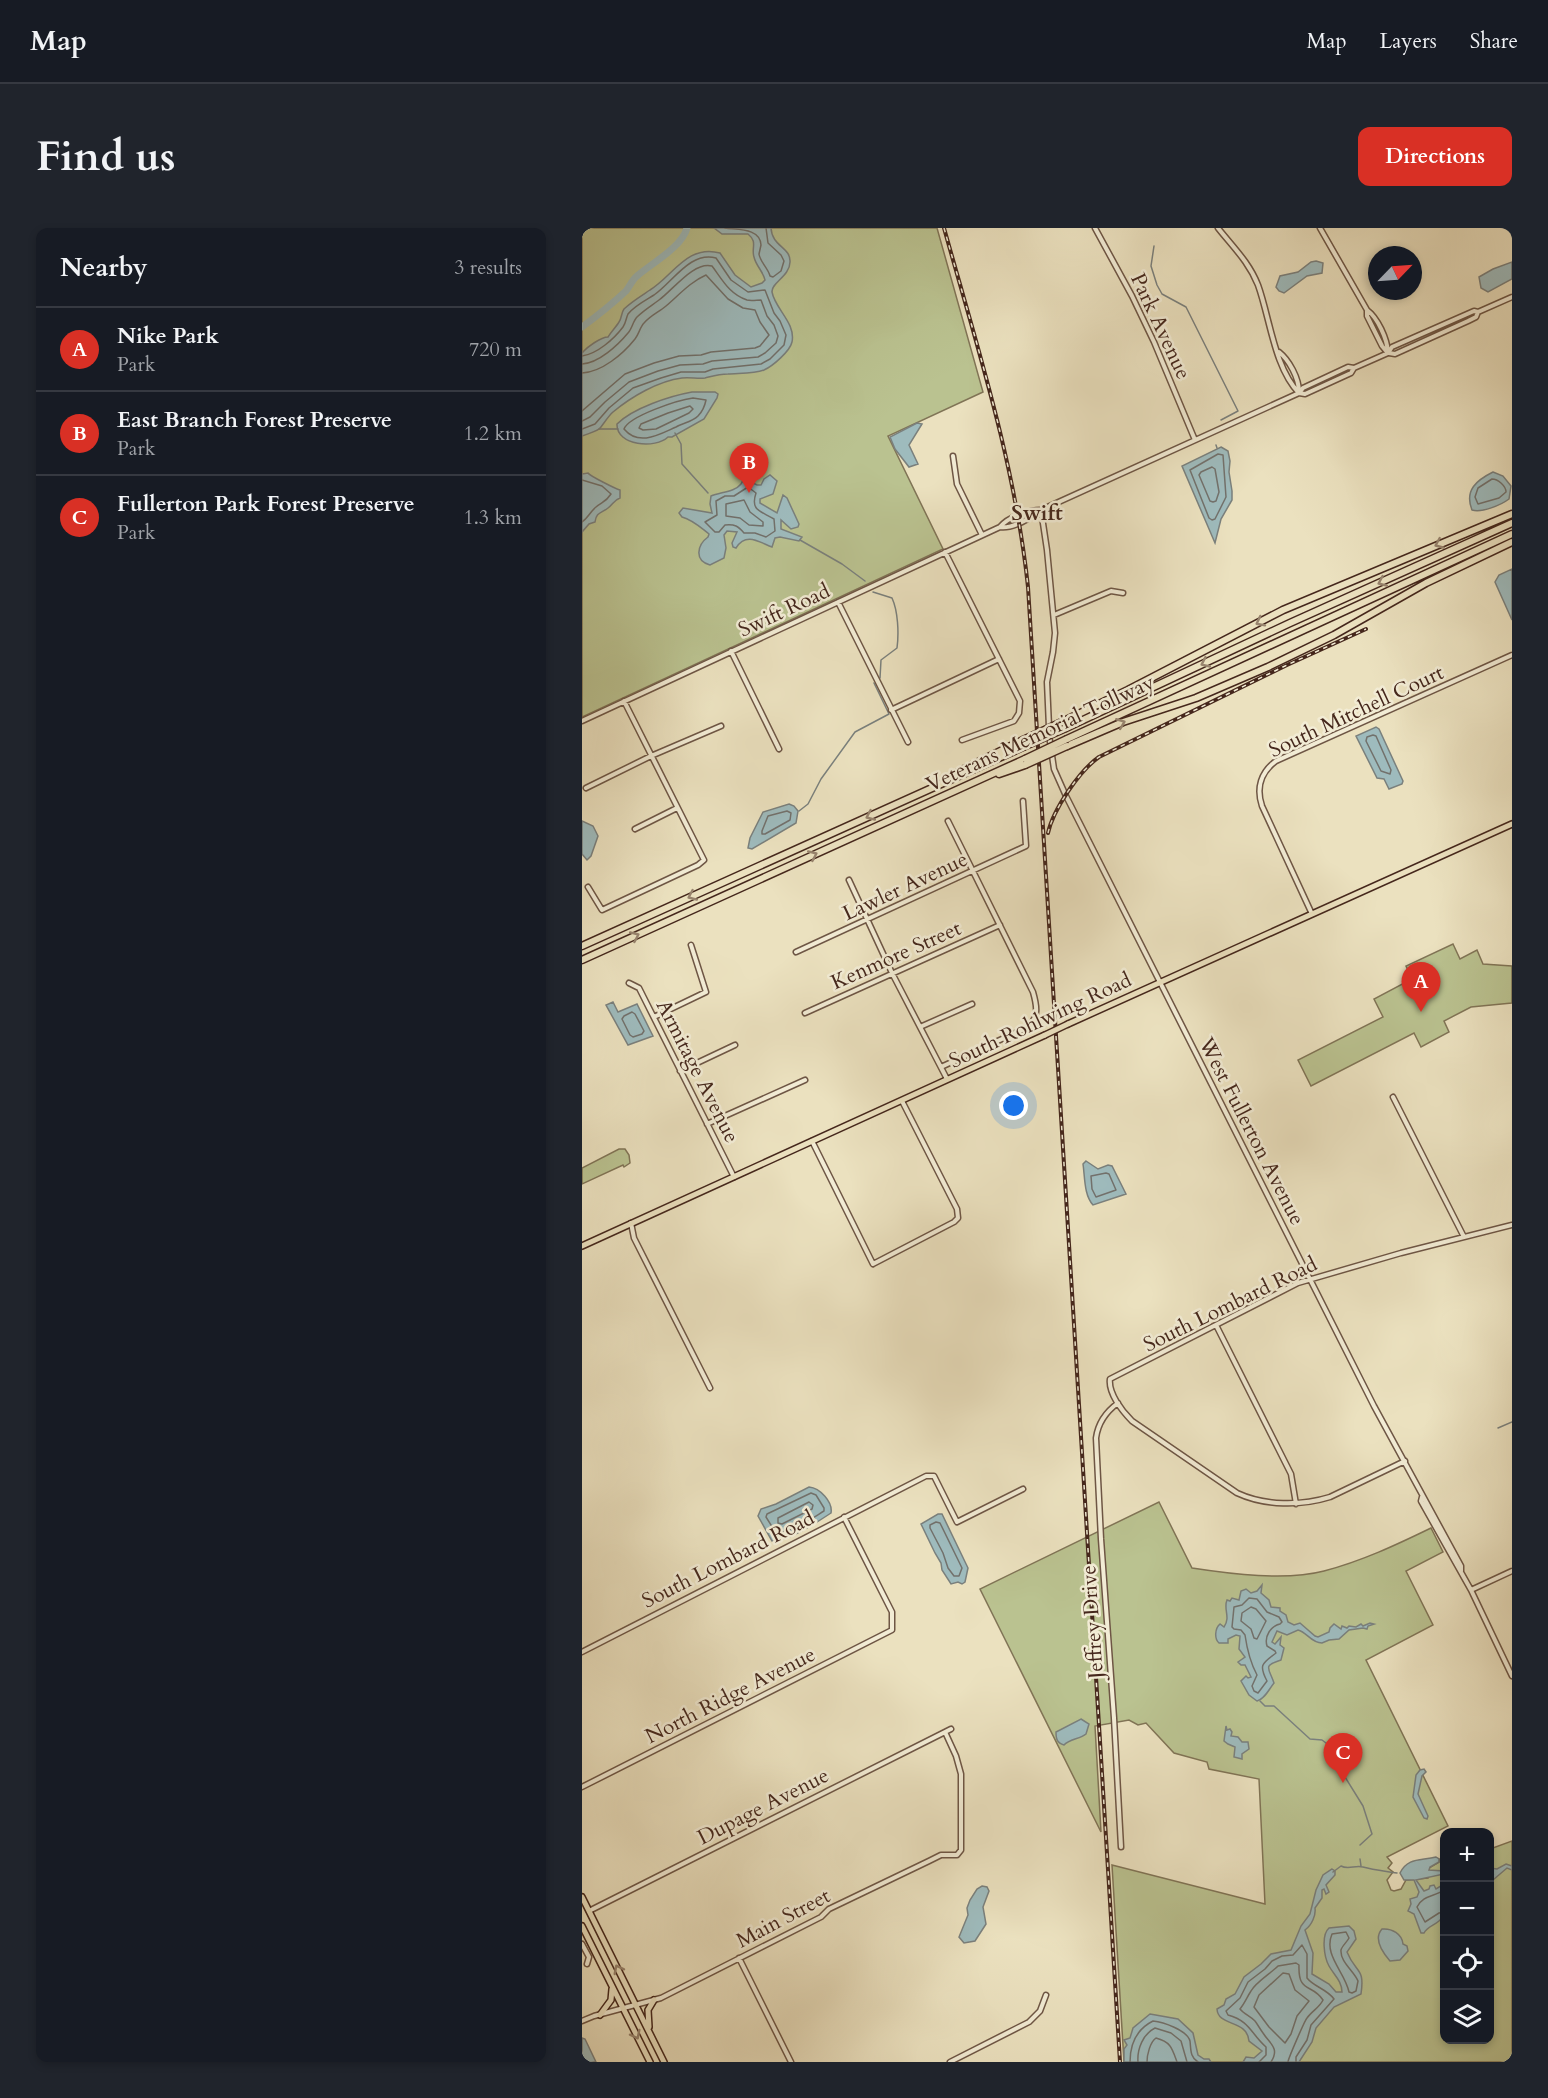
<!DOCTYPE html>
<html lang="en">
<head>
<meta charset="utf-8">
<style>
  body { margin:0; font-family:Cardo,serif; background:#20242c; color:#f1f3f6 }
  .controls { position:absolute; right:18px; bottom:18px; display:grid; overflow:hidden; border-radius:12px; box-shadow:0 3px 9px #0003 }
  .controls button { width:54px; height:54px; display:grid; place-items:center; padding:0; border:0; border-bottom:2px solid #363941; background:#171b24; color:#f1f3f6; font:30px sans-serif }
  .compass { position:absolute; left:786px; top:18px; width:54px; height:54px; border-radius:50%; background:#171b24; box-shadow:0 3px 9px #0003; rotate:65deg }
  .you { position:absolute; left:432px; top:878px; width:21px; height:21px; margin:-15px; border:4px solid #fff; border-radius:50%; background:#1a73e8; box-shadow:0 0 0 9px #1a73e833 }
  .badge { display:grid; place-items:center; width:39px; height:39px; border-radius:50%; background:#d93025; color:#fff; font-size:20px; font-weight:700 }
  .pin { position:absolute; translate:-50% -50px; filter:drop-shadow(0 2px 3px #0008) }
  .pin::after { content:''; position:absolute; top:32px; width:21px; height:18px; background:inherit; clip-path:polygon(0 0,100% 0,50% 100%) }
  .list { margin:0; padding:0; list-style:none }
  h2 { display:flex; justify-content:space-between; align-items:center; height:78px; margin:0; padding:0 24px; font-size:26px }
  h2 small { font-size:20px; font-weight:400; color:#9ea1a6 }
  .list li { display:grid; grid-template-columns:39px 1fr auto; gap:18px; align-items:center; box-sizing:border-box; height:84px; padding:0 24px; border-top:2px solid #363941 }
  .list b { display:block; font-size:22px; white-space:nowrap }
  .list p { margin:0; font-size:20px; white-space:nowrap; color:#9ea1a6 }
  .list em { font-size:20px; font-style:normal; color:#9ea1a6 }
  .icon { flex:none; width:33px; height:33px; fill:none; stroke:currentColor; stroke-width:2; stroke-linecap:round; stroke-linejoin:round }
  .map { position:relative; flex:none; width:930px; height:1834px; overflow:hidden; border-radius:12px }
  header { display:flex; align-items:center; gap:36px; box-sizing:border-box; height:84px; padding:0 30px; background:#171b24; border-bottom:2px solid #363941 }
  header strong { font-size:28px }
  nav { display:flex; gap:33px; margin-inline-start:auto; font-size:21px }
  .intro { display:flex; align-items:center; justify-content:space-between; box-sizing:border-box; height:144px; padding:0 36px }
  h1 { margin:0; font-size:42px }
  .button { padding:15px 27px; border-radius:12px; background:#d93025; color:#fff; font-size:21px; font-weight:700 }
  main { display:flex; gap:36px; padding:0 36px }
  aside { flex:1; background:#171b24; border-radius:12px; box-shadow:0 3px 9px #0003 }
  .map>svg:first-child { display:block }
</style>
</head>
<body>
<header>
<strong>Map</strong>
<nav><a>Map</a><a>Layers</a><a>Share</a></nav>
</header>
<div class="intro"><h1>Find us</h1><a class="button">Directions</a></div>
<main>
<aside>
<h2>Nearby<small>3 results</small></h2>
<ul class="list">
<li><span class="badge">A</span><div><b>Nike Park</b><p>Park</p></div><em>720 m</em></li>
<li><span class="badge">B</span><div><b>East Branch Forest Preserve</b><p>Park</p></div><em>1.2 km</em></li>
<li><span class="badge">C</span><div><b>Fullerton Park Forest Preserve</b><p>Park</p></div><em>1.3 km</em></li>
</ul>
</aside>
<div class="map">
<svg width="930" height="1834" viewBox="0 0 930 1834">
  <rect width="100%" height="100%" fill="#ebe1bf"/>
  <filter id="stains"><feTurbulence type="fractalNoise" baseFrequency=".00333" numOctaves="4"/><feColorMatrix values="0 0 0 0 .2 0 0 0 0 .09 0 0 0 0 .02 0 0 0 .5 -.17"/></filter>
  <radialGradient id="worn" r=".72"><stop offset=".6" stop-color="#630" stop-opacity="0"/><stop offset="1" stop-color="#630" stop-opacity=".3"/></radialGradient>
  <path fill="#bac290" stroke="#807456" stroke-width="1.5" d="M0,0h355l46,164 -95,44 55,113 -361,168z
    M871,716l7,15 17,-9 6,14 29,2v37l-41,4 -27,14 5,11 -28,15 -7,-14 -103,53 -13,-26 85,-43 -9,-18 38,-20 -6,-13z
    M37,921h6l4,6 1,8 -6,4 -1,-2 -41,19v-16z
    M577,1274l33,66c39,6 94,13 132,3 38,-10 72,-26 107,-43l12,24 -37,19 27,54 -67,35 82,166 -61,31 5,6 -4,5 5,4 -6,8 4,10 3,1 7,-2 5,-9 22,-2 1,-10 10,-6v-3l5,3v178h46v-191l22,-8v221h-388l-12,-197 153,39 -6,-125 -50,-10 -2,-7 -33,-9 -28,-30 -8,2 -9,-5 -34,6 6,106 -121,-243z"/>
  <path fill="#9ebbbd" stroke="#7a807d" stroke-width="1.5" d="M132,0h57c1,19 20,19 19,34 0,14 -19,21 -18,30 3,17 24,31 20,50 -2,9 -19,24 -28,28 -10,4 -26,3 -36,4 -9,0 -15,2 -23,4 -7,1 -15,-1 -23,0 -24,3 -51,19 -69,34 -5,4 -12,16 -14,17 -2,2 -14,6 -17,7v-83c5,-6 19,-16 26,-16 3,-5 8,-10 11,-15 3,-4 2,-9 5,-13 7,-7 17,-13 26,-19 23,-14 37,-46 70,-37l15,22 16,12 11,-4 3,-3c-2,-9 -9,-14 -11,-23 -3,-9 4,-15 -6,-23h-26z
    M734,33l7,2 -1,10 -15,3 -23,17 -5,-2 -3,-4 4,-11 18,-4 13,-10z
    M930,34v17l-24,13 -7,-4 -2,-11 14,-8z
    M110,164h23l3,2 -1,4 -13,21 -32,18h-4c-12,12 -52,9 -51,-13 16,-16 53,-28 75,-32z
    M335,195l5,1 -13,21 9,19 -9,3 -14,-18 -5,-12z
    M639,219l7,4 2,10 -1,11 3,19v9l-11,19 -6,24 -33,-77z
    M166,242l4,2 1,11 4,2h4l3,-6 6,-4 7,6 -4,13 -13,5v4l17,10 6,-18 4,3 12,26 -1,3 -7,2 -10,-9v9l21,8 -3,4 -19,-4 -5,1 -3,9c-13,-5 -26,-15 -36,1l-3,-1 -1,-4 5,-11 -10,-1 -3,4 2,13 -2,10 -14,7c-16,-4 -13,-20 -2,-28l1,-3c-9,-7 -16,-14 -27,-17l-3,-4 4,-5 29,5 -2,-9 1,-8c9,-4 24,-4 30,-12 3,-4 3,-9 7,-14z
    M911,244l10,4 8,10 -2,13c-8,6 -27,14 -37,11 -8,-20 5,-30 21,-38z
    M6,245c2,3 28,16 32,17v8c-6,2 -7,6 -12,10 -6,5 -12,4 -13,14l-6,2 -7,8v-58z
    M930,341v51l-17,-38 4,-7z
    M794,499l3,2 24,52 -1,3 -13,5 -5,-10 -7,-1 -21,-42z
    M207,576l5,2 4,5 -2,12 -44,26 -4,-1 2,-10 13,-26z
    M0,593l11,5 5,10 -7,20 -4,4 -5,-6z
    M31,774l5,10 19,-8 16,32 -25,9 -22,-40z
    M504,933l12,8 10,-4 4,1 14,28 -33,11c-9,-10 -8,-27 -10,-41z
    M227,1259c11,1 24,15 22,26 -12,8 -45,29 -59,28l-14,-25 3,-7 15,-5z
    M356,1286h4l26,54 -3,14 -3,2 -4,-2 -7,2 -9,-14 -1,-7 -6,-10 -14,-29z
    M680,1357l-1,8 8,7 2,7 9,1v3l6,4 2,7 6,3 6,-2 15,13 3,1 11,-5 1,-4 4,-4 7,5 1,-3 5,2 2,-2 7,1 5,-3 2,2 7,-3 4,1 -6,2 -1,3 -4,-1 -14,2 -10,9 -10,1 -7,3c-11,0 -15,-11 -24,-13l-11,5 -10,-4 -5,11 3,2 6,-7 -1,8 4,3 -3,12c-19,6 -12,8 -7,23 -5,6 -9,16 -17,18l-8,-6 -8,-14 5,-5 2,2 3,-1 -6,-12h-4l-3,-3 7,-5 -6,-8 1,-13 -4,-1 -8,4v4h-9c-5,-4 -4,-15 1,-19l4,3c7,-10 -1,-18 3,-27l3,1 2,-3 7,2 2,-9 5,-2 5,4 6,-2z
    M499,1491l8,5 -3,10c-6,5 -17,5 -22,11 -7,-2 -8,-6 -8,-13z
    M644,1498l1,4 3,-1 2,3 -1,4 7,1 4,5h6l1,7 -7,5v5l-8,-2 1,-10 -7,-3 -4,-3z
    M842,1541l2,3 -4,4 -4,18 10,22 -1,3 -3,-1 -11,-21 3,-22 4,-5z
    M854,1629l3,2v3l-9,5 -1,3 15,1v3l-28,6 8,11 5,-2 1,-3 4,-1 2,4 8,-5c1,11 5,30 -5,37 -6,5 -12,6 -15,12h-3l-7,-19 -6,-3 3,-7 -1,-5 7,-2 2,-5 -5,-12h-10l-4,-7c8,-16 21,-12 36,-16z
    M924,1636l6,2v4l-5,-2 -14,12 -3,-1v-4l3,-1 -3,-3v-3l7,1z
    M750,1641l3,2v4l-9,10 3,7 -3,2 -2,-5 -2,1v8l-7,10c1,7 -3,17 -10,22l8,23 -1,21 17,10 7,8h6c0,-11 -8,-17 -13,-26 -5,-9 -8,-31 0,-38l20,-2 5,5 2,8 -9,13c9,22 18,15 14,42l-27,13 -18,21 -4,14 -13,20h-56l3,-5 8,1 8,-7 -13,-10c-2,-22 -31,-14 -32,-32l7,-4 2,-6 9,-5 9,-17 17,-13 10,-10 20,-4 10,-24 9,-12 6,-24 7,-15z
    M400,1658l5,1 2,4 -6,16 3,17 -11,17 -11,2 -5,-6 9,-22 -1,-7 3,-8 7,-11z
    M800,1701c10,-1 20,5 21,15l4,2 1,5 -8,9 -10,1c-7,-8 -17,-22 -8,-32z
    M568,1786l28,5 15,14 5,22 6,4h5l2,3h-87v-13l3,-4 -3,-5 6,-2 3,-10z
    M0,1810l3,1 11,23h-11l-3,-6z"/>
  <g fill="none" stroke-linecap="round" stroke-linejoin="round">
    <path stroke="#72716c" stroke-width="1.5" d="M143,0c13,2 35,0 36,17 0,0 -2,9 -2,9 1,8 9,14 11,22l3,1 8,-6 3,-10 -3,-6 -13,-12 -2,-15
      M0,128c15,-2 32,-17 41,-29 3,-4 3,-9 5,-13 6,-8 18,-14 26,-19 19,-13 36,-44 62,-37l15,22 17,12 17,-2 9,23 6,8 6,14 -2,10 -14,14 -9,5 -48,5 -8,3h-24l-20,6 -28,10 -24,20 -14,16 -13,5
      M0,136c17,-1 36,-19 46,-31 4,-4 5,-12 9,-16 7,-7 14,-11 22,-17 14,-10 35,-39 53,-34 10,13 17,28 35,34 4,1 10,0 14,0l6,16 7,9 4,11 -2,7 -11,10 -7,4 -46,4 -9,3 -23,1 -22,6 -29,11 -24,20 -15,15 -8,4
      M0,145c20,-1 41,-19 53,-34 4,-5 5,-12 9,-16 7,-8 15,-11 22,-17 13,-11 24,-24 40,-31l22,24 15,9 12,2 5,12 9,13 -9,11 -5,2 -44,4 -10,3 -22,1 -25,7 -29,11 -43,37
      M111,170l13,2c-1,5 -4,12 -8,16 -6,6 -15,7 -22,11 -16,7 -37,20 -52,2 5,-13 54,-29 69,-31z
      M108,178l3,3 -4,4 -33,16 -13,1 -4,-2 2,-4 27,-11z
      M636,226l5,1 3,42 -11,22 -3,1 -3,-2 -19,-48z
      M630,239l3,2 4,23 -3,9 -3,1 -3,-1 -11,-26 2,-3z
      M910,251c6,0 14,7 14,13l-7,6 -21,6 -3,-7 3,-9z
      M0,252l20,6 9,8c-5,8 -9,8 -15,13 -6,5 -8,11 -14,15
      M166,259l8,6c-6,18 5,18 18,26l1,12 -9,6 -11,-4h-11c-6,-7 -9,-9 -19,-8l-6,7h-4l-10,-10 12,-7 -1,-14 9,-5h9z
      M162,272l6,12 13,10v4l-14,-1 -9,-7 -14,-2v-12z
      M791,507l3,1 15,34 -1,4 -9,-3 -15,-30 1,-4z
      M205,583l4,2 -1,7 -25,14h-3v-3l6,-15z
      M50,784l3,2 9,17 -2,3 -9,3 -3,-2 -8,-16 2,-3z
      M524,945l3,1 7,16 -20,7 -4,-8 -1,-13z
      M229,1265l5,2 8,13v3c-13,8 -33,22 -48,22l-10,-16 1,-3z
      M227,1274l4,3 -1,4 -30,15 -4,-1v-5z
      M354,1294l4,1 22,45 -3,8h-5l-6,-8 -5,-15 -13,-25v-3z
      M667,1370l8,1 10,13 12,5 3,5 -2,2c-9,2 -16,12 -13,22l8,5 1,2c-13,10 -18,11 -9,28l-9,12 -4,-2 -2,-5 5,-11c-7,-13 -10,-26 -12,-40l-4,-5 -7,-1 -2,-2 2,-20 8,-2z
      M669,1379l5,2 10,12 -9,18 -3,-1 -3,-9 -10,-8 1,-8z
      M862,1662c-10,7 -21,5 -27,17l8,15 14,-9 5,-1
      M764,1704l3,6c-2,4 -7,8 -8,12 -1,12 13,21 17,31l-2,10 -4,2 -3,-1c-4,-20 -26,-37 -17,-58z
      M701,1745l6,1 6,16 14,11 -12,15 -6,18 -6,9 -16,-16 -15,-20 5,-12z
      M548,1834c0,-18 7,-33 23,-41 10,1 34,9 37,20 1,9 0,16 8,21
      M556,1834c-1,-13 5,-28 17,-34l16,5 10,8 6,21
      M565,1834c0,-7 3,-20 9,-24 15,4 16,10 21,24
      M677,1834l7,-7v-8c-15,-13 -16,-26 -38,-32l-2,-4 14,-13 8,-16 17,-13 7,-8 10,-5 11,-1 9,-10 5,9v24c7,9 20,11 27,21l-23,26 -4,15 -11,17v5
      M689,1834c9,-14 -1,-18 -8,-29 -3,-4 -5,-8 -8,-12 -5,-5 -11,-7 -15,-12 5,-6 7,-12 11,-18 5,-9 19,-17 27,-25l18,-3 3,2c-1,29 13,18 24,35 -3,7 -11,11 -16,18 -2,2 -19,41 -19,44"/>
    <path stroke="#7a807d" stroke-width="1.5" d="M572,18l-3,20 6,19 5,9 24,13 52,104 -17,9
      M17,201h19
      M93,205l6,11 1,20 26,29
      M634,217l1,3
      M218,312l42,24 23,17
      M291,364l19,6c6,13 7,35 5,50l-16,12 -1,18
      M217,583l9,-7 13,-25 34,-47 34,-18 -15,-31
      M916,1200l14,-6
      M678,1473l5,5h9l36,33 12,1 4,3 6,13 31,50 9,28 -12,11
      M778,1631l1,7
      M751,1644l8,-6c7,4 14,-1 22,1 11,3 22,4 34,6"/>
    <path stroke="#9ebbbd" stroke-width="7" d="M0,99c15,-11 30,-23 44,-36 4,-5 6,-11 11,-15 15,-13 45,-29 50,-48"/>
    <defs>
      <path id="minor" d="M513,0l37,68 22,46 41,98
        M636,0c15,19 31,34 40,57 12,33 16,82 41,108
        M738,0l47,82c11,8 20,29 21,42
        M785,83v5l15,30 5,6
        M697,124c10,8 20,26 20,40
        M807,125l6,1 73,-33 8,-4 2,-5
        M717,165l4,-5 45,-21 6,1
        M371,228l4,28 25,51
        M459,282l6,40 8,83 -2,19 -6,30 2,45
        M418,299c12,2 32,-9 41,-17l258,-117 6,1 46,-21 3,-5 34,-15 4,-6 82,-36 4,1 34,-15
        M363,324l75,149 -1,12 -5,8 -52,19
        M256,374l70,140
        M472,387l57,-24 12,2
        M149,423l48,98
        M309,482l108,-51
        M0,493l418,-194c8,-10 28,-17 40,-17
        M467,507l5,34 12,27 308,610 87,160v5
        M4,560l65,-32 70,-30
        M53,601l42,-21
        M267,652l43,93 55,106
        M6,659l14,23 96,-45 6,-5 -80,-159
        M730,686l-50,-108c-6,-18 -1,-34 14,-45l236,-106
        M214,724l230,-106 -3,-45
        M47,755l10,5 95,189
        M223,785l195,-88
        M72,789l52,-25 -15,-47
        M338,799l52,-23
        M359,839l87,-40c11,-10 9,-21 5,-35l-85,-171
        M98,843l55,-26
        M811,869l71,140
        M125,896l98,-44
        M230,913l61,123 81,-42 4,-4 -1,-9 -55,-108
        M49,995l3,15 76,150
        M634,1097l75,149 5,30
        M536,1175c-11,8 -20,20 -22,35l5,101 13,179 7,129
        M823,1233l-75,36c-29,9 -65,9 -93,-4l-105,-72c-10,-10 -24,-28 -22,-42l188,-96 103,-30 111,-28
        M840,1269l-1,4 50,89 41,86
        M889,1362l41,-19
        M0,1424l344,-176h8l23,46 66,-33
        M0,1559l310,-157v-18l-48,-95
        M7,1683l362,-182
        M0,1716l7,13 -2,7
        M157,1730l52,104
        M0,1793l12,-5 67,-18 160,-81 8,-8 100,-48 12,-6h16l4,-5v-76l-5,-18 -11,-24
        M368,1834l79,-40 11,-11 6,-16"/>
      <path id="major" d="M486,796l444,-200
        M0,1018l463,-211
        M0,1669l82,165
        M0,1698l68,136
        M18,1787l11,-15 1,-11
        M67,1799l-1,-17 6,-10"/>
      <path id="highway" d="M484,492l62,-30 155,-80 229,-96
        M484,500l224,-105 222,-100
        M485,511l445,-205
        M485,518l56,-24 73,-24 72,-31 66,-32 92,-52 86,-41
        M376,544l65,-32
        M417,546l26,-9
        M0,718l441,-199
        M0,732l443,-201"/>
    </defs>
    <use href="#minor" stroke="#6e5645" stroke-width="7"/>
    <use href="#major" stroke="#45271c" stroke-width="8"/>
    <use href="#highway" stroke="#45271c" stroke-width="9"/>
    <use href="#minor" stroke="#f2ecd5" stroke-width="4"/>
    <use href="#major" stroke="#ebe1bf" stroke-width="5"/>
    <use href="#highway" stroke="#ebe1bf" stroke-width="6"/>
    <defs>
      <path id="rail" d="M362,0c33,118 71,236 84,359l92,1475
        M466,605c5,-23 31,-62 51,-76l188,-92 79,-36"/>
    </defs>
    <use href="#rail" stroke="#45271c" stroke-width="4"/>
    <use href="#rail" stroke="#f2ecd5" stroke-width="1.5" stroke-dasharray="4.5" stroke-linecap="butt"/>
    <defs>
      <path id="major-bridge" d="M463,807l23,-11"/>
      <path id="highway-bridge" d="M441,512l43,-20
        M441,519l43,-19
        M443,531l42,-20
        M443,537l42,-19"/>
    </defs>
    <use href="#major-bridge" stroke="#45271c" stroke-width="8" stroke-linecap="butt"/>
    <use href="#highway-bridge" stroke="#45271c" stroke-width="9" stroke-linecap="butt"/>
    <use href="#major-bridge" stroke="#ebe1bf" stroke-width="5"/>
    <use href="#highway-bridge" stroke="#ebe1bf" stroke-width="6"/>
  </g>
  <defs><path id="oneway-chevron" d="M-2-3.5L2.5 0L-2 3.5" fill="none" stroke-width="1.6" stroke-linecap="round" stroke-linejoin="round" transform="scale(1.5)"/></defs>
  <g stroke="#98846e">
    <use href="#oneway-chevron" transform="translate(857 316) rotate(157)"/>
    <use href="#oneway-chevron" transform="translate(800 354) rotate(156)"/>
    <use href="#oneway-chevron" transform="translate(678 394) rotate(153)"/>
    <use href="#oneway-chevron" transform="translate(623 435) rotate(155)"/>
    <use href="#oneway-chevron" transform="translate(539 495) rotate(-22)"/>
    <use href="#oneway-chevron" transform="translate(288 588) rotate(156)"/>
    <use href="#oneway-chevron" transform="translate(231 627) rotate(-24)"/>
    <use href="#oneway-chevron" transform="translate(110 668) rotate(156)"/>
    <use href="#oneway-chevron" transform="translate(53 708) rotate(-24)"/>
    <use href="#oneway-chevron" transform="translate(36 1741) rotate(-117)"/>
    <use href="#oneway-chevron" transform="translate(54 1807) rotate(63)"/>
  </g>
  <g text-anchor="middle" stroke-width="5" stroke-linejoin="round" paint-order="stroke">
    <g font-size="21" fill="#45271c" stroke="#f2ecd5">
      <text transform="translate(579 98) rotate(65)" y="7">Park Avenue</text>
      <text transform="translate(202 382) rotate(-25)" y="7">Swift Road</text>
      <text transform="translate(774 483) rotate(-25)" y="7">South Mitchell Court</text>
      <text transform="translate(458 505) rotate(-25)" y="7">Veterans Memorial Tollway</text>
      <text transform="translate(323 658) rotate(-25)" y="7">Lawler Avenue</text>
      <text transform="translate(314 727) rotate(-24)" y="7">Kenmore Street</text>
      <text transform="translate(458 792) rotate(-25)" y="7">South Rohlwing Road</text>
      <text transform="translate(116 843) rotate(63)" y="7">Armitage Avenue</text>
      <text transform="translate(670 903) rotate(63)" y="7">West Fullerton Avenue</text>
      <text transform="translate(648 1076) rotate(-26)" y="7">South Lombard Road</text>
      <text transform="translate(146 1331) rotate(-27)" y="7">South Lombard Road</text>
      <text transform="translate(510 1394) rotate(-94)" y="7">Jeffrey Drive</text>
      <text transform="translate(148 1467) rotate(-27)" y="7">North Ridge Avenue</text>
      <text transform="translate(181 1578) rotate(-27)" y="7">Dupage Avenue</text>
      <text transform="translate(201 1690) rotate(-28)" y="7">Main Street</text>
    </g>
    <g font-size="22" font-weight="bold" fill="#45271c" stroke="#f2ecd5">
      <text x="455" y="292">Swift</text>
    </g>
  </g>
  <rect width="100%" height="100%" filter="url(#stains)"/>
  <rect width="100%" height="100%" fill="url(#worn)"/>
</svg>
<div class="controls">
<button>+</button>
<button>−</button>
<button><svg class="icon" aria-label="locate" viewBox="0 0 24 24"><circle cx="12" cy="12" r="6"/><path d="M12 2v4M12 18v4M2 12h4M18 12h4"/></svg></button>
<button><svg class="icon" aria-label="layers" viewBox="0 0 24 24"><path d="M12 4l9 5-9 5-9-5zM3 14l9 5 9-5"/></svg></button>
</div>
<svg class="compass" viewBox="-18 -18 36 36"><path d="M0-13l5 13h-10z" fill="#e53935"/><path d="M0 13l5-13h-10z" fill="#9ea1a6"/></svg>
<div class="you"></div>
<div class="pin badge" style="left:839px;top:784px">A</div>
<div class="pin badge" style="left:167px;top:265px">B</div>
<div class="pin badge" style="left:761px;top:1555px">C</div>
</div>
</main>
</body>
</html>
